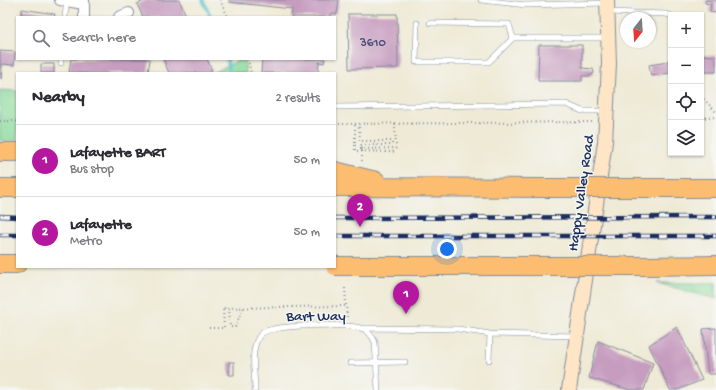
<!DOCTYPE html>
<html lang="en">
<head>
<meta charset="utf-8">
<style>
  body { margin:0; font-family:"Gochi Hand",sans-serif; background:#f7f7f7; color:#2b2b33 }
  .controls { position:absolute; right:12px; top:12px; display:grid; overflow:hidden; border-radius:0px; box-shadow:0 1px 3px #0004 }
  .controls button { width:36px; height:36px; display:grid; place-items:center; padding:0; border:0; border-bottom:1px solid #e1e1e2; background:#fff; color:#2b2b33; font:20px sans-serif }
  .compass { position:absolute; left:620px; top:12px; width:36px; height:36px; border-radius:50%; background:#fff; box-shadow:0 1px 3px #0004; rotate:197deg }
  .you { position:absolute; left:447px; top:249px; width:14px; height:14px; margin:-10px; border:3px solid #fff; border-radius:50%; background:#1a73e8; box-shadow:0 0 0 6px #1a73e833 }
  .badge { display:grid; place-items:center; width:26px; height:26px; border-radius:50%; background:#b5179e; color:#fff; font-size:13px; font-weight:700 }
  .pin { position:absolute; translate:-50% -33px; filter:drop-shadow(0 1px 2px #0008) }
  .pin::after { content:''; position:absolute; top:21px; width:14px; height:12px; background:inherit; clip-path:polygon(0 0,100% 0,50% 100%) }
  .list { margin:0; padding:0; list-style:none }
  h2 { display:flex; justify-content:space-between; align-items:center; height:52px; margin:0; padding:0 16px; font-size:17px }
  h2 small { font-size:13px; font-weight:400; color:#7c7c81 }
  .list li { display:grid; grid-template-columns:26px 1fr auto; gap:12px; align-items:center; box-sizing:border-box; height:72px; padding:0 16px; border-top:1px solid #e1e1e2 }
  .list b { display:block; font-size:15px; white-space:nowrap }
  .list p { margin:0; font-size:13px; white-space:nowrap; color:#7c7c81 }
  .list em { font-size:13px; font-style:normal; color:#7c7c81 }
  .icon { flex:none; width:22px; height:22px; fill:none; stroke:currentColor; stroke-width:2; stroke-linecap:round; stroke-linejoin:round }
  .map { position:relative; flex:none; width:716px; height:390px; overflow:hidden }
  .search { position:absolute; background:#fff; box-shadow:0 1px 3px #0004; left:16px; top:16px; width:320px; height:44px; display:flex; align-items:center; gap:10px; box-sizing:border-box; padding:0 14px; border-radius:0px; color:#7c7c81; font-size:15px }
  .panel { position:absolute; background:#fff; box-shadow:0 1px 3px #0004; left:16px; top:72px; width:320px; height:196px; border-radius:0px }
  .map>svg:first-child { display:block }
</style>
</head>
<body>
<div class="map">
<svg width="716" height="390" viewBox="0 0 716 390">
  <rect width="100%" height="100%" fill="#f6f6f2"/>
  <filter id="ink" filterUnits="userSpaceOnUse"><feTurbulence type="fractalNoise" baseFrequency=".025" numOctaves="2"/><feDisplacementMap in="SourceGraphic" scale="8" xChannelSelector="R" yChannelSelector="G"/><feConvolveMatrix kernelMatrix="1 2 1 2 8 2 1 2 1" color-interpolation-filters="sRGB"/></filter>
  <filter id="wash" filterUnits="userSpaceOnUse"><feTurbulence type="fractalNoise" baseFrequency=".012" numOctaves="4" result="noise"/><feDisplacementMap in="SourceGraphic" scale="16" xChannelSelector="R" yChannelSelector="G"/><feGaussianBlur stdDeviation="0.9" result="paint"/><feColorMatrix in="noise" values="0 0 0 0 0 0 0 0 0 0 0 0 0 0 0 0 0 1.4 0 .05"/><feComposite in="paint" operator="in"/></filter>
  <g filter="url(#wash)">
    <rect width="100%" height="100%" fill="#eeead5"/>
    <path fill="#89da9a" stroke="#52847c" d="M242,59h2l2,14h-34z
      M0,90l17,1v49l-17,1z
      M657,283h59v16z"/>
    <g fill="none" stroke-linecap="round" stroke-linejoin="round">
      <path stroke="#53c0cb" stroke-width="3.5" d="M203,0l8,17
        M227,59l2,10"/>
    </g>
    <g id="blocks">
      <path fill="#c69cbf" d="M147,0h32l8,17h-44l-6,-13z
        M229,0h110l-2,14h-7v3h-39l1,-8 -63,-7z
        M706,0h10v13l-6,-1 1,-8 -6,-1z
        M22,9l33,5 -1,3h-33z
        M348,14h49l1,54 -49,1z
        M539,45h43v23l11,1 1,4 -4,3h-8v5h-44z
        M0,51l15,1 -1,13 -12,-1 -1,15z
        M701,55l15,1v16h-15z
        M71,59h79l-2,14h-79z
        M163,59h44l5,12 -3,2h-40z
        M262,59h63l-1,4 -5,-1 -1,11h-57z
        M671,59l-1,14 -19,3 -2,-11 19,-3v-2z
        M41,64h13v9h-13z
        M677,327l25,53 -25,10h-7l-21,-45z
        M716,328v46h-8l-5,-45z
        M598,341l55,22 -9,27h-13l-42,-12z
        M229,362h5v13h-5z"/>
    </g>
  </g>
  <g filter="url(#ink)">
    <use href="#blocks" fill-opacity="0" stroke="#848c9a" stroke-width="1"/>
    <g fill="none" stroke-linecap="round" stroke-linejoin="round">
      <defs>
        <path id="lane" d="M481,0l45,5 80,-2
          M608,12l58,2 5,2
          M65,17l2,-16
          M417,23l-1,39h73l24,-24
          M430,23l79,1 4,14h95
          M61,63v-4
          M335,107l231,-3 16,7h23
          M364,328l94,1 32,5 85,2
          M489,360l1,-26
          M350,363l55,-1
          M255,390c0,-17 -6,-43 6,-56 9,-10 89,-11 102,-5 6,2 9,7 12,13l3,48"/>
        <path id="street" d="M60,0l24,4
          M84,17v-17
          M119,17l10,-4"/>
        <path id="secondary" d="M569,390l36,-248 4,-78 -2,-64"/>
        <path id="highway" d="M0,152h17
          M335,171l41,10
          M335,187l206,1
          M0,188h17
          M658,188h58
          M0,264h17
          M385,266h144
          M646,266l70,-1"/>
      </defs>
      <use href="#lane" stroke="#848c9a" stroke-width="6"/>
      <use href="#street" stroke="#848c9a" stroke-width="12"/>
      <use href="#secondary" stroke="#848c9a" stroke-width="16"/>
      <use href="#highway" stroke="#848c9a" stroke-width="20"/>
      <path stroke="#848c9a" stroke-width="2" stroke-dasharray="1 3" stroke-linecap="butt" d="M220,0l8,17
        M248,59l3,14
        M701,96l15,16
        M701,118l15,-1
        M0,121h17
        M335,124l260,-2
        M395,124l1,24
        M355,125v26l38,1 3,-4 -35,1v-4h31v-4h-32l-1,-16
        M362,161v-8
        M345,288l2,31
        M229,308l1,19h5l8,-19
        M209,328h15l-1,-20 123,-2"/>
      <use href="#lane" stroke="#fff" stroke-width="5"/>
      <use href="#street" stroke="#fff" stroke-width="10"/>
      <use href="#secondary" stroke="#fee5c5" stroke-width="14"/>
      <use href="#highway" stroke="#fcbd6f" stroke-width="18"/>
      <defs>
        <path id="rail" d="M0,216l17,1
          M335,218l381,-1
          M0,235h17
          M335,236h381"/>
      </defs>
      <use href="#rail" stroke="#1b2f5e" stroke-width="4.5"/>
      <use href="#rail" stroke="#f6f6f2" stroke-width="3" stroke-dasharray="9" stroke-linecap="butt"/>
      <defs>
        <path id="highway-bridge" d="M541,188h117
          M335,266h50
          M529,266h117"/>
      </defs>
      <use href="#highway-bridge" stroke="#848c9a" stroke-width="20" stroke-linecap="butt"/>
      <use href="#highway-bridge" stroke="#fcbd6f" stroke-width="18"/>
    </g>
  </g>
  <g text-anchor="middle" stroke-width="3" stroke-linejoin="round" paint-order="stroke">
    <g font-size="13" fill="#464a76">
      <text x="373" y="46">3610</text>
    </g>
    <g font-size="15" fill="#1b2f5e" stroke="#f6f6f2">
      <text transform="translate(580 193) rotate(-82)" y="5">Happy Valley Road</text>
      <text x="316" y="320">Bart Way</text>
    </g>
  </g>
</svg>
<div class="controls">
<button>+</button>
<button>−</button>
<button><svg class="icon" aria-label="locate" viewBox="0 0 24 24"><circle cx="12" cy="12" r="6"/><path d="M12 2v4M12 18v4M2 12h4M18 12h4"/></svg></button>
<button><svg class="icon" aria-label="layers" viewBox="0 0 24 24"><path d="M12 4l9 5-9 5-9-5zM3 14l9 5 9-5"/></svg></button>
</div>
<svg class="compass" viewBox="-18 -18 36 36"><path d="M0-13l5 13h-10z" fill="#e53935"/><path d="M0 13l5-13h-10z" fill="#7c7c81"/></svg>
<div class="you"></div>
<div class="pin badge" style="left:406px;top:314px">1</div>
<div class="pin badge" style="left:360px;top:227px">2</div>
<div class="search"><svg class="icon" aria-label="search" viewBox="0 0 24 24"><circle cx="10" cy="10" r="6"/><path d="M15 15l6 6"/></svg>Search here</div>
<section class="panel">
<h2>Nearby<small>2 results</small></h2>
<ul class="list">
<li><span class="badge">1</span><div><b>Lafayette BART</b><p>Bus stop</p></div><em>50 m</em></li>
<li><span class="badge">2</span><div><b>Lafayette</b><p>Metro</p></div><em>50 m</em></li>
</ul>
</section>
</div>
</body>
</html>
